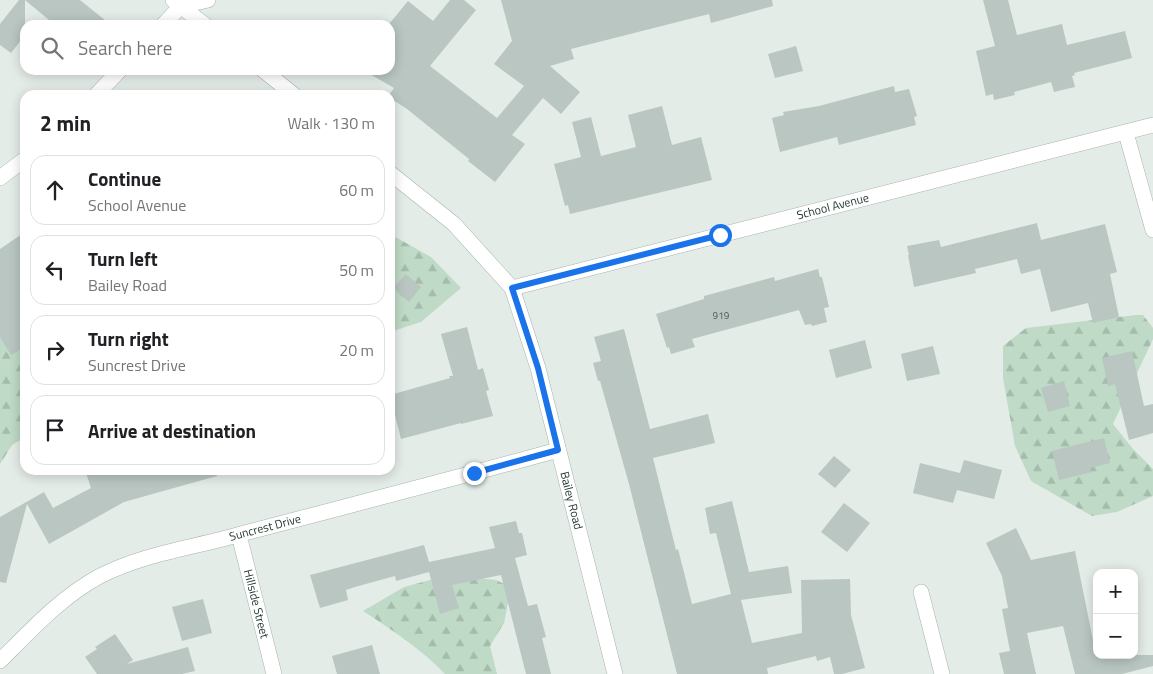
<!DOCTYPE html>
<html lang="en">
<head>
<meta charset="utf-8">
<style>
  body { margin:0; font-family:"Titillium Web",sans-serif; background:#f6f6f6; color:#202124 }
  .controls { position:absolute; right:15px; bottom:15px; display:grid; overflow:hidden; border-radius:10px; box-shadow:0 2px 12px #0003 }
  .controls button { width:45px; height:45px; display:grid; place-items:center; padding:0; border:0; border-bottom:1px solid #e0e0e0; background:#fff; color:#202124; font:25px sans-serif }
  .stop { position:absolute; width:15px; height:15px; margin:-11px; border:4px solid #1a73e8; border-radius:50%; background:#fff }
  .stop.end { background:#1a73e8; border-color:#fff; box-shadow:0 1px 5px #0008 }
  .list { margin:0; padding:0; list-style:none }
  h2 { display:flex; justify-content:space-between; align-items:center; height:65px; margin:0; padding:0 20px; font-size:21px }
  h2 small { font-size:16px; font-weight:400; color:#757577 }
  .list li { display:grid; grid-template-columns:32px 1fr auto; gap:15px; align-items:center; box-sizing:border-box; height:70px; margin:0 10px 10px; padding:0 10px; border:1px solid #e0e0e0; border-radius:15px }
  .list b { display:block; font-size:19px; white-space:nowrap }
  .list p { margin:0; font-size:16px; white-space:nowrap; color:#757577 }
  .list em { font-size:16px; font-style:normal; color:#757577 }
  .icon { flex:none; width:28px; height:28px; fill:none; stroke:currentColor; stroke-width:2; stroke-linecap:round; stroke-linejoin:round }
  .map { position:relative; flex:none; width:1153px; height:674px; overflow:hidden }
  .search { position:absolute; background:#fff; box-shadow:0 2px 12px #0003; left:20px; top:20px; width:375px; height:55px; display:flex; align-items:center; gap:12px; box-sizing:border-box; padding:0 18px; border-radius:15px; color:#757577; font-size:19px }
  .panel { position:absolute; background:#fff; box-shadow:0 2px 12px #0003; left:20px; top:90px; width:375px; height:385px; border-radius:15px }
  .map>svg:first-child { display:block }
</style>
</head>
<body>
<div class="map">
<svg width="1153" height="674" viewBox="0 0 1153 674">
  <defs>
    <pattern id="forest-firs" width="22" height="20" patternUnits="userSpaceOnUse" patternTransform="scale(1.25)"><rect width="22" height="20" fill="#bfdac6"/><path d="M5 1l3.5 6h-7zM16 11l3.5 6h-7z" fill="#a4bcab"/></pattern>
  </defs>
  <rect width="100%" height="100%" fill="#e4ece8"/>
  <path fill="url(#forest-firs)" d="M390,234l41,23 30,31 -40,34 -31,10z
    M1136,315h7l10,13v11l-40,85 20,25 20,20v27l-36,16 -25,4 -61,-35 -16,-35 -12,-68v-32l23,-18z
    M25,325v112l-13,8 -12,19v-126z
    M449,575l47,5 15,7 -7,36 -14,23 7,28h-52c-25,-26 -53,-44 -82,-63l41,-24z"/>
  <path fill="#b9c6c1" d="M19,0h61l31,25h-56l-30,-25v35l-14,18 -11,-8v-21z
    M450,0h14l12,10 -46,56 67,52 27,-32 -30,-22 18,-23 -11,-41h271l1,6 -62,17 -2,-9 -138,35 3,10 -24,7 30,26 -19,22 -18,-16 -31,37 13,9 -30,38 -27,-21 1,-2 -62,-50 -17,-11 -1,-3 5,-7 -31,-18h27v-47l18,-22 25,20z
    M983,0h25l9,35 45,-11 5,21 58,-14 7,27 -58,15 1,2 -3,1 3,11 -21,5 -3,-10 -37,10 1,3 -21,5 -1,-6 -7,2 -10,-45 19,-5z
    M796,46l7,25 -28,7 -7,-24z
    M894,86l1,6 14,-3 8,27 -3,1 2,8 -77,20 -2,-8 -57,15 -8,-34 12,-3 -1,-3 36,-6z
    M662,106l10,39 29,-8 11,43 -142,34 -2,-9 -3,1 -11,-42 27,-7 -9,-35 19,-5 10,39 35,-9 -8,-32z
    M1037,223l4,17 64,-16 12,48 -7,2 9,43 -26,6 -5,-20 -37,9 -11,-43 -19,5 -4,-15 -42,10 1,4 -62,14 -6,-32h1l-2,-9 32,-6 2,7z
    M25,232v115l-14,8 -11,-18v-88z
    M818,269l2,8h2l7,30 -5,1 3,14 -15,4 -1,-2 -6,1 -6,-15 -107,29 3,8 -24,7 -2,-7 -2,1 -11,-34 48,-15v-3l70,-19 1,4z
    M406,274l15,13 -12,15 -16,-14z
    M467,327l11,43 5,-2 6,22 -3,1 7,25 -32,8v-1l-60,16 -11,-44 60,-17 -1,-2h4l-12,-42z
    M624,329l26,100 58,-15 7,29 -62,15 23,92 2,-1 14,55 39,-10 -15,-61 -6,1 -5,-26 27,-7 17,71 39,-6 4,27 -51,7 11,43 50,-10 -1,-53 49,-1 1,36 14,53 -23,6h-8l-4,-17 -13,4 -1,-5 -49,12 1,6h-91l-48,-190 -29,-103h-2l-5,-18 8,-2 -7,-24z
    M865,340l7,28 -36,10 -7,-28z
    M933,346l7,28 -33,7 -6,-27z
    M1132,351l12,55 9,-2v29l-24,7 -14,-56 -7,2 -6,-28z
    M1064,381l6,25 -22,6 -7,-24z
    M1104,438l6,25 -20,5 2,4 -33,8 -7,-29z
    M834,456l17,14 -16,18 -17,-14z
    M964,460l38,10 -8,29 -37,-9 -4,13 -40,-10 7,-30 40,10z
    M85,470h132v6l-93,26 -75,42 -22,-40 -21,79 -6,-1v-65l44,-25 9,16 38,-20z
    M844,503l26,20 -23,29 -26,-20z
    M516,521l3,12h3l5,22 -12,3 13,48 9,-2 9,33 -4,1 9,36h-25l-25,-99 -49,10 7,23 -19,6 -11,-42 -33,9 -1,-5 -40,11 -9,3 2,10 -28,8 -10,-33 114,-30 5,17 66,-14 -6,-21z
    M1016,528l15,32 44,-9 21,104h57v11l-31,8h-47l-12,-48 -36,7 9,41h-32l-5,-21 11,-2 -8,-42 6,-1 -6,-32 -16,-33z
    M203,599l9,34 -30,8 -10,-34z
    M115,634l18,26 -6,4 61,-17 7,24 -13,3h-85l-12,-17 12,-8 -2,-2z
    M372,645l8,29h-43l-5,-18z"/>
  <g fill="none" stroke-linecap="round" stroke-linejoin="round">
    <defs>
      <g id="minor">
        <path d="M163,25l18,-19 27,-6"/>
        <path d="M96,95l24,-25"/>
        <path d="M1126,133l27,97"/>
        <path d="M0,178l25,-19"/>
        <path id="s1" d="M239,535l35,139"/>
        <path d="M921,592l21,82"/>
        <path id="s2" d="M0,661c31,-31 61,-64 100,-85 45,-23 93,-28 141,-42 106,-28 212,-55 317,-84"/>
      </g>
      <g id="tertiary">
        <path d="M173,0l32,25"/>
        <path d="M263,70l31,25"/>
        <path id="s3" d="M390,173l64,51 58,64 26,80 77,306"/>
        <path id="s4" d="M512,288l641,-163"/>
      </g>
    </defs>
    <use href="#minor" stroke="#a7b3ae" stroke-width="16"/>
    <use href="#tertiary" stroke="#a7b3ae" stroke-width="16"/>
    <use href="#minor" stroke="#fff" stroke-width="15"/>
    <use href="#tertiary" stroke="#fff" stroke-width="15"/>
  </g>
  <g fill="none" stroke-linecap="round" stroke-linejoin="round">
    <path stroke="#1a73e8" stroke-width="6" d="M474,473l84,-23 -20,-82 -26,-80 208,-53"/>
  </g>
  <g text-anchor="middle" stroke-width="4.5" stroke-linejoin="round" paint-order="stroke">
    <g font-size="10" fill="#4a5e57">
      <text x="721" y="319">919</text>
    </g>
    <g font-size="12" fill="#253b34" stroke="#f4f8f6">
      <text dy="4" stroke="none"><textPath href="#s4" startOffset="331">School Avenue</textPath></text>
      <text dy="4" stroke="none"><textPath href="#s3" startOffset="389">Bailey Road</textPath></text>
      <text dy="4" stroke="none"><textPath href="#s2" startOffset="304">Suncrest Drive</textPath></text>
      <text dy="4" stroke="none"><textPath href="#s1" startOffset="71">Hillside Street</textPath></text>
    </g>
  </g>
</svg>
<div class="controls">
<button>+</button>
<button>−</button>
</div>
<div class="stop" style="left:720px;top:235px"></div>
<div class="stop end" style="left:474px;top:473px"></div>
<div class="search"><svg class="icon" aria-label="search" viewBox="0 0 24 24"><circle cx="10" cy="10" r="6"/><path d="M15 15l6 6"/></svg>Search here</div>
<section class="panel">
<h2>2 min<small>Walk · 130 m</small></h2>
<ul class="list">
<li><svg class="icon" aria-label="ahead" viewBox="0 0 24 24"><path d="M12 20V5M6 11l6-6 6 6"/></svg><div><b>Continue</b><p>School Avenue</p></div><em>60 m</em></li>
<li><svg class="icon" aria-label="left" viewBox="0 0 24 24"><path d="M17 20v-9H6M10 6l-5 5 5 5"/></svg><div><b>Turn left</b><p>Bailey Road</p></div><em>50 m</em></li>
<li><svg class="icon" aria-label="right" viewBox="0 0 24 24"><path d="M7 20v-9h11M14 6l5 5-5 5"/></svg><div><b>Turn right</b><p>Suncrest Drive</p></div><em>20 m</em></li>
<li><svg class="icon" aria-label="arrive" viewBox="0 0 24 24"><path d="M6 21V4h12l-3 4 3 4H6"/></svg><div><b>Arrive at destination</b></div></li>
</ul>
</section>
</div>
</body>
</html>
